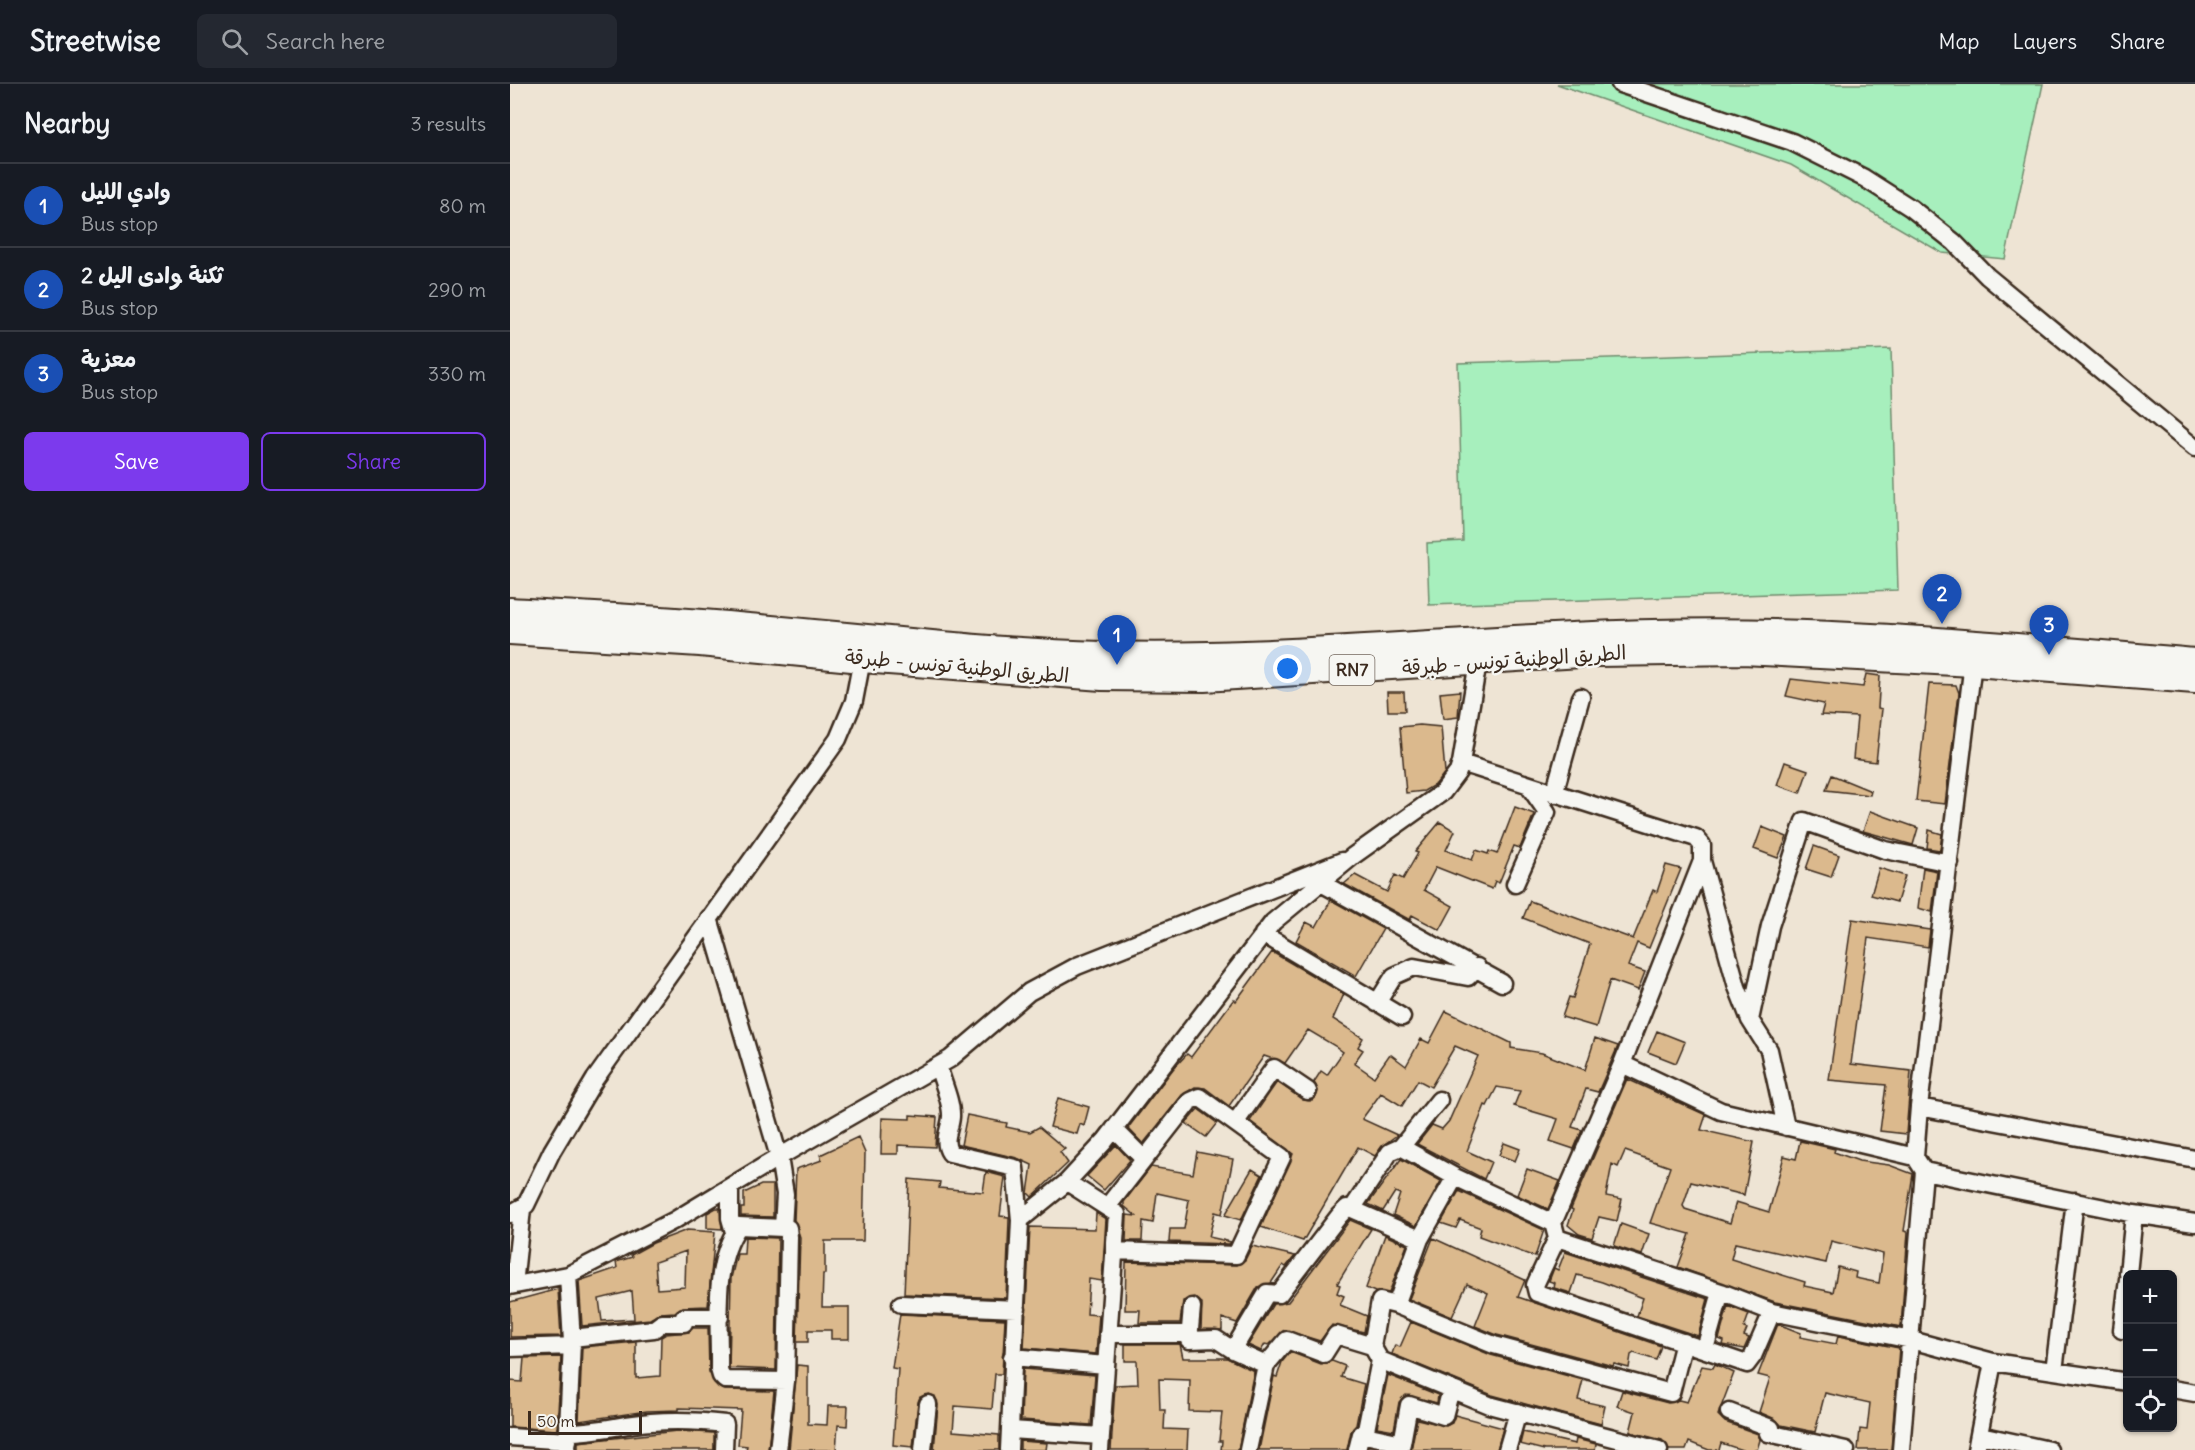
<!DOCTYPE html>
<html lang="en">
<head>
<meta charset="utf-8">
<style>
  body { margin:0; font-family:Delius,"Playpen Sans Arabic",sans-serif; background:#242831; color:#f1f3f6 }
  .controls { position:absolute; right:18px; bottom:18px; display:grid; overflow:hidden; border-radius:9px; box-shadow:0 2px 4px #0004 }
  .controls button { width:54px; height:54px; display:grid; place-items:center; padding:0; border:0; border-bottom:2px solid #363941; background:#171b24; color:#f1f3f6; font:30px sans-serif }
  .scale { position:absolute; left:18px; bottom:15px; width:114px; box-sizing:border-box; padding-left:6px; border:3px solid #3b2a1e; border-top:0; font-size:16px; line-height:21px; white-space:nowrap; color:#3b2a1e; -webkit-text-stroke:4px #f6f6f2; paint-order:stroke }
  .you { position:absolute; left:778px; top:585px; width:21px; height:21px; margin:-15px; border:4px solid #fff; border-radius:50%; background:#1a73e8; box-shadow:0 0 0 9px #1a73e833 }
  .badge { display:grid; place-items:center; width:39px; height:39px; border-radius:50%; background:#7c3aed; color:#fff; font-size:20px; font-weight:700 }
  .pin { position:absolute; translate:-50% -50px; filter:drop-shadow(0 2px 3px #0008) }
  .pin::after { content:''; position:absolute; top:32px; width:21px; height:18px; background:inherit; clip-path:polygon(0 0,100% 0,50% 100%) }
  .list { margin:0; padding:0; list-style:none }
  h2 { display:flex; justify-content:space-between; align-items:center; height:78px; margin:0; padding:0 24px; font-size:26px }
  h2 small { font-size:20px; font-weight:400; color:#9ea1a6 }
  .list li { display:grid; grid-template-columns:39px 1fr auto; gap:18px; align-items:center; box-sizing:border-box; height:84px; padding:0 24px; border-top:2px solid #363941 }
  .list b { display:block; font-size:22px; white-space:nowrap }
  .list p { margin:0; font-size:20px; white-space:nowrap; color:#9ea1a6 }
  .list em { font-size:20px; font-style:normal; color:#9ea1a6 }
  .actions { display:flex; gap:12px; padding:18px 24px }
  .actions a { flex:1; padding:14px 0; border:2px solid #7c3aed; border-radius:9px; text-align:center; font-size:21px; color:#7c3aed }
  .actions .main { background:#7c3aed; color:#fff }
  .icon { flex:none; width:33px; height:33px; fill:none; stroke:currentColor; stroke-width:2; stroke-linecap:round; stroke-linejoin:round }
  .map { position:relative; flex:none; width:1685px; height:1366px; overflow:hidden }
  header { display:flex; align-items:center; gap:36px; box-sizing:border-box; height:84px; padding:0 30px; background:#171b24; border-bottom:2px solid #363941 }
  header strong { font-size:28px }
  nav { display:flex; gap:33px; margin-inline-start:auto; font-size:21px }
  .search { width:420px; height:54px; background:#242831; display:flex; align-items:center; gap:15px; box-sizing:border-box; padding:0 21px; border-radius:9px; color:#9ea1a6; font-size:22px }
  main { display:flex }
  aside { flex:1; background:#171b24 }
  .map>svg:first-child { display:block }
</style>
</head>
<body>
<header>
<strong>Streetwise</strong>
<div class="search"><svg class="icon" aria-label="search" viewBox="0 0 24 24"><circle cx="10" cy="10" r="6"/><path d="M15 15l6 6"/></svg>Search here</div>
<nav><a>Map</a><a>Layers</a><a>Share</a></nav>
</header>
<main>
<aside>
<h2>Nearby<small>3 results</small></h2>
<ul class="list">
<li><span class="badge" style="background:#1a4fb4">1</span><div><b>وادي الليل</b><p>Bus stop</p></div><em>80 m</em></li>
<li><span class="badge" style="background:#1a4fb4">2</span><div><b>ثكنة وادى اليل 2</b><p>Bus stop</p></div><em>290 m</em></li>
<li><span class="badge" style="background:#1a4fb4">3</span><div><b>معزية</b><p>Bus stop</p></div><em>330 m</em></li>
</ul>
<div class="actions"><a class="main">Save</a><a>Share</a></div>
</aside>
<div class="map">
<svg width="1685" height="1366" viewBox="0 0 1685 1366">
  <rect width="100%" height="100%" fill="#eee4d4"/>
  <filter id="ink" filterUnits="userSpaceOnUse"><feTurbulence type="fractalNoise" baseFrequency=".0167" numOctaves="2"/><feDisplacementMap in="SourceGraphic" scale="12" xChannelSelector="R" yChannelSelector="G"/><feConvolveMatrix kernelMatrix="1 2 1 2 8 2 1 2 1" color-interpolation-filters="sRGB"/></filter>
  <g filter="url(#ink)">
    <path fill="#a7efbd" stroke="#718c6e" stroke-width="1.5" d="M1047,0h486l-38,175 -63,-6 -151,-88z
      M1381,265l7,241 -469,15 -2,-62 36,-2 -5,-178z"/>
    <path fill="#dbb98d" stroke="#3b2a1e" stroke-width="1.5" fill-rule="evenodd" d="M1356,590l14,2 -2,32 4,1 -6,53 -23,-3 4,-42 -36,-2 3,-11 -38,-8 5,-17 72,8z
      M1419,600l27,1 3,8 -14,111 -29,-3z
      M950,607l-2,26 -15,2 -3,-26z
      M877,608h17l1,19h-17z
      M910,641l21,2 4,45 -9,12 -12,7 -18,2 -6,-66z
      M1275,678l23,8 -8,23 -23,-8z
      M1322,691l39,16 -1,4 -44,-5z
      M1005,723l19,7 -14,34 -6,-2 -15,37 -4,-2 -3,8 -56,-22 -12,23 29,16 -13,24 -28,-15 -2,5 -66,-36 11,-9 32,17 8,-17 8,4 15,-26 -3,-1 25,-30 15,9 -9,19 26,10 4,-10 12,4 1,-3 8,3z
      M1360,727l48,17 -5,17 -50,-14z
      M1252,743l25,10 -9,21 -24,-9z
      M1419,746l13,4 -2,16 -13,-2z
      M1304,762l25,9 -8,22 -25,-8z
      M1156,781l15,4 -32,79 -12,-5 -9,23 17,6 -7,18 -28,-10 -14,47 -34,-10 7,-20 4,1 17,-54 -67,-26 7,-17 103,38 20,-49 4,2z
      M1369,784l26,8 -8,26 -26,-7z
      M1413,784l14,3 -5,41 -14,-4z
      M821,816l52,29 -27,47 -60,-35 10,-19 10,5z
      M1342,835l78,11 -2,17 -60,-9 -17,126 60,7 -5,63 -26,-3 6,-46 -57,-5z
      M762,868l72,42 -11,25 30,19 -5,9 5,3 -9,13 20,14 16,-23 16,12 15,-27 8,4 17,-32 65,32v5l31,5 43,17 10,-32 23,8 -20,46 -12,-3 -14,38 10,3 -8,19 -24,-8 8,-22 -44,-13 6,-15 -23,-4 -10,19 -2,-1 -18,46 24,11 -7,17 -67,-35 15,-19 10,4 7,-8 29,-65 -23,-10 -24,41 -13,-7 -16,26 -21,-13 -19,26 35,16 -15,11 -7,10 -17,-9 -55,94 -42,-14 32,-73 -43,-33 27,-39 26,18 9,1 4,-4 2,-6 -4,-9 7,-11 6,4 16,-23 -8,-6 -27,-16 -23,33 -21,-7 -35,50 -24,-18 -10,-1 -13,8 -39,49 -15,-16 45,-59 14,-15 4,3 43,-58 2,2z
      M1147,947l28,11 -9,21 -28,-11z
      M1117,995l79,36 -5,15 53,12 -10,53 -53,-13 -8,24 2,3 45,14 6,-21 33,10 15,-56 12,3 4,-18 35,8 -1,3 25,9 30,4 24,9 -9,57 4,1 -7,95 -126,-25 -97,-35 12,-33 -40,-11 20,-56 -45,-16 -7,16 -6,-3 -6,32 16,3 -5,22 -18,-4 -7,21 -13,-4 -11,-9 5,-15 -2,-1zM1321,1157l52,13 -4,29 -24,-5 1,-6 -18,-5 -5,25 -29,-6 1,-4 -74,-23 4,-16 91,20z
      M548,1014l31,9 -5,19 -4,-2 -3,10 -27,-7z
      M688,1025l19,14 -11,14 -20,-14z
      M400,1031l27,2 -2,30 -37,-2v9h-17l1,-36 28,1z
      M457,1031l40,8 -1,4 24,5 9,-5 26,22 -5,3 8,11 -36,34 -4,-4 4,-28 -15,-7 -56,-13z
      M348,1053l7,16 -2,88h-38v33h-2l-1,33h27v32h-18v-9h-23v12h-11l3,-105 -6,-17 2,-51 26,-9 -2,-5z
      M994,1059l16,6 -5,12 -16,-6z
      M606,1061l14,15 -26,30 -17,-14z
      M687,1068l36,7 -11,55 -7,-2 -6,25 22,5 -2,2 -60,-2 1,-13h14l5,-29 -32,-7 -4,30 -10,-2 -1,20h-16l1,-26 9,1 -12,-10v-4l27,-35 42,7z
      M891,1075l40,22 -25,45 -23,-11 7,-21 -5,-2 -12,19 -15,-7z
      M742,1085l10,6 -21,45 -16,-5z
      M1017,1085l33,12 -12,28 -31,-14z
      M476,1088l19,5 -5,39 9,1v3l-3,78 -102,-4 5,-115 31,3 -1,6 44,4z
      M251,1101h12v32l-32,-1v-8h3v-15z
      M949,1107l85,39 -9,27 -56,-21 2,-8 -21,-8 -4,8 -15,-5z
      M206,1124h4l2,21 -15,-1v-15z
      M586,1129l10,6 -4,62 -13,-2 -2,35 12,1 -3,39 -72,-6 6,-121 65,2z
      M840,1136l21,9 -34,55 3,1 -3,8 7,3 -4,9 27,11 -3,16 -32,-7 -12,16 -35,-11 -16,15 -4,-1 -4,7 -13,-6 25,-41 15,-2z
      M1111,1140l28,10 -7,21 -28,-9z
      M177,1146l28,2 -7,74 -25,1 -8,5 -14,1 -11,6 -68,7 -3,-45 38,-13 -1,-6 16,-5 -1,-2 22,-12zM176,1167l-1,36 -28,2 -2,-27zM122,1207l2,28 -32,2 -3,-22z
      M875,1151l22,10 -18,48 -14,-1 -9,-4z
      M235,1153l33,1 -2,132 -47,-2 2,-90 6,-24h7z
      M923,1154l92,42 -7,17 143,49 -5,14 -22,-7 -3,2 -2,13 -15,-4 -1,2 -116,-31 -22,-9 13,-33 -21,-9 -15,33 -43,-18z
      M742,1162l43,10 -9,11 -3,-2 -12,18 -13,4 -21,36 -15,-5v12l-21,-1 1,-26 -8,-6 -11,4 -3,22h-41l1,-13h-15l1,-48 110,3 9,-5z
      M1055,1168l143,47 -10,37 -61,-20 6,-18 -41,-16 -25,-7 -6,18 -17,-5 1,-5 -6,-2 5,-13 4,2z
      M48,1205l3,47 -51,1v-35z
      M1218,1222l21,8 -5,14 3,1 -3,7 5,2 -5,11 -21,-4 1,-4 -5,-2z
      M390,1230l105,5 -3,55h-7l-3,35 -37,-3 -2,25 46,4v15h-65l4,-45 -3,-9 -6,-2 -9,3 -2,5 -5,45 -20,-2 5,-76 -6,-1z
      M901,1238l80,33 92,25 -5,20 27,6 -4,18 -109,-29 -100,-41 3,-9 5,2z
      M1268,1240l23,9 -1,4 36,7 2,-8 61,12 -8,102h-33l2,-21 7,1 3,-27 -45,-10 -10,39 -34,-7 -6,-6 -16,-7 11,-34 -12,-3z
      M183,1244h15l1,44 9,15 7,3 49,1 -6,59h-22l1,-4 -9,-1 3,-35 -62,-2v2l-32,1 -68,10 3,-74 54,-5v36l24,-2 1,-39 5,-3 23,-2z
      M615,1260h55l3,14h44l27,13 -16,79h-17l1,-9h-3l3,-29 -33,-1 1,-31 -31,-1 1,31h5l-1,19 24,1 -1,20h-76l4,-65 23,-1 -1,-23h-12z
      M780,1268l31,12 11,-3 13,5 -4,11 23,7 -8,41 -5,6 -4,19h-88l15,-74 3,1 5,-15z
      M51,1273l-4,73 -47,-3v-46l12,1 2,-24z
      M1205,1280l19,9 -16,42 7,7 33,12 2,6 -3,10h-15l-21,-7 -2,7h-10l-20,-8 -3,8h-17l-7,-10 -32,-8 5,-20 -18,-6 5,-15 46,12 11,-3 8,2 15,-36 11,2z
      M287,1281l11,1v58l19,1 1,-19h20l-1,20 -9,-1 -2,25h-47z
      M513,1285l72,6 -4,50 -70,-5z
      M878,1291l50,20 -1,8 -31,-8 -7,7 -5,28 -17,-3z
      M945,1331l48,13 -6,22h-86l6,-31 29,7 6,-3z
      M167,1347l37,2v17h-136v-8z
      M1013,1348l52,12 1,-5 20,5 -1,6h-51l-24,-6z
      M510,1357l27,2 -1,7h-26z"/>
    <g fill="none" stroke-linecap="round" stroke-linejoin="round">
      <defs>
        <path id="street" d="M1110,0l172,58 72,36 47,30 43,34 33,34 208,172
          M951,679l235,75 6,7v16l-80,203 99,47 194,46
          M1044,710l27,-97
          M1192,777l35,126 13,33 19,30 17,77
          M813,800l179,99
          M1005,800l32,-72 -19,-27
          M199,834l70,239 6,37 -2,34h5l1,9 -3,144 -8,69
          M753,850l139,83
          M867,919l17,-27 20,-9 54,10 9,-10
          M1240,936l20,-94 34,-105 81,29 65,13
          M428,982c4,15 14,36 13,51 -1,13 -9,24 -1,36l65,15 5,52
          M929,1016l-38,47 54,30 98,46 4,15 164,54 -16,57
          M1409,1023l276,52
          M725,1039l39,-55 34,23
          M604,1045l30,30
          M1414,1087l210,43 61,9
          M945,1093l-35,62 -24,66 -16,-4 -8,45 8,14 109,45 170,45
          M557,1098l50,32 -17,236
          M220,1103v31l4,14
          M597,1123l83,-106 9,-4 83,60 -46,98 -122,-4
          M842,1125l68,30
          M0,1130l16,-9 26,-54 43,-72 243,-340 16,-38 8,-42
          M1043,1139l69,-159
          M273,1144l-44,-2c-28,38 -19,98 -20,143l2,7 4,4 61,1
          M1047,1154l-22,47 2,8 210,71 6,-8 19,-44 139,28 82,22 135,20
          M1618,1190l6,-60
          M4,1201l8,-76
          M0,1202l58,-11 107,-55 104,-63 171,-98 79,-67 48,-26 265,-105
          M1211,1208l51,20
          M391,1220l116,5
          M886,1221l98,40 177,48 13,-51
          M682,1223l-3,33 27,-1 17,11
          M1612,1246l6,-51
          M598,1250h81
          M62,1254l82,-9 8,-6h22v-6h36
          M0,1264l62,-2
          M502,1273l94,8
          M756,1281l21,-25 37,14 12,-19 36,11
          M1544,1287l21,-170
          M1662,1305l23,4
          M1219,1328l42,16 -3,5 78,17
          M501,1346l90,6
          M59,1348c28,0 54,-8 82,-10 25,-2 49,-1 74,2l-1,26
          M855,1351l37,8 -2,7
          M1470,1351l69,15
          M0,1353l58,4
          M892,1359l7,-38 35,11 7,-27
          M57,1366l5,-108 -4,-67
          M413,1366l5,-46
          M499,1366l11,-230 47,-38 38,-41 168,-219 80,-66 90,-64 15,-20 3,-9 17,-101
          M738,1366l18,-85 -33,-15 34,-57 12,1 60,-78 8,-8 5,1 38,-57 11,-5
          M847,1366l4,-16 4,1 15,-75
          M997,1366l11,-38
          M1391,1366l23,-279 -9,-14 4,-50 55,-453
          M1466,1366l17,-88"/>
        <path id="primary" d="M0,527c59,4 119,6 178,11 138,10 276,29 414,33 184,5 367,-18 551,-22 181,-5 362,14 542,29
          M0,547l190,12 162,16 240,18 102,1 393,-25 146,-2 231,12 221,17"/>
      </defs>
      <use href="#street" stroke="#3b2a1e" stroke-width="21"/>
      <use href="#primary" stroke="#3b2a1e" stroke-width="30"/>
      <use href="#street" stroke="#f6f6f2" stroke-width="16"/>
      <use href="#primary" stroke="#f6f6f2" stroke-width="26"/>
    </g>
  </g>
  <g text-anchor="middle" stroke-width="5" stroke-linejoin="round" paint-order="stroke">
    <rect fill="#f6f6f2" stroke="#73675e" stroke-width="1.5" x="819.5" y="571" width="45" height="30" rx="4.5"/>
    <g font-size="18" font-weight="bold" fill="#3b2a1e">
      <text x="842" y="592">RN7</text>
    </g>
    <g font-size="20" fill="#3b2a1e" stroke="#f6f6f2">
      <text transform="translate(1004 576) rotate(-4)" y="7">الطريق الوطنية تونس - طبرقة</text>
      <text transform="translate(447 582) rotate(5)" y="7">الطريق الوطنية تونس - طبرقة</text>
    </g>
  </g>
</svg>
<div class="controls">
<button>+</button>
<button>−</button>
<button><svg class="icon" aria-label="locate" viewBox="0 0 24 24"><circle cx="12" cy="12" r="6"/><path d="M12 2v4M12 18v4M2 12h4M18 12h4"/></svg></button>
</div>
<div class="scale">50 m</div>
<div class="you"></div>
<div class="pin badge" style="left:607px;top:581px;background:#1a4fb4">1</div>
<div class="pin badge" style="left:1432px;top:540px;background:#1a4fb4">2</div>
<div class="pin badge" style="left:1539px;top:571px;background:#1a4fb4">3</div>
</div>
</main>
</body>
</html>
